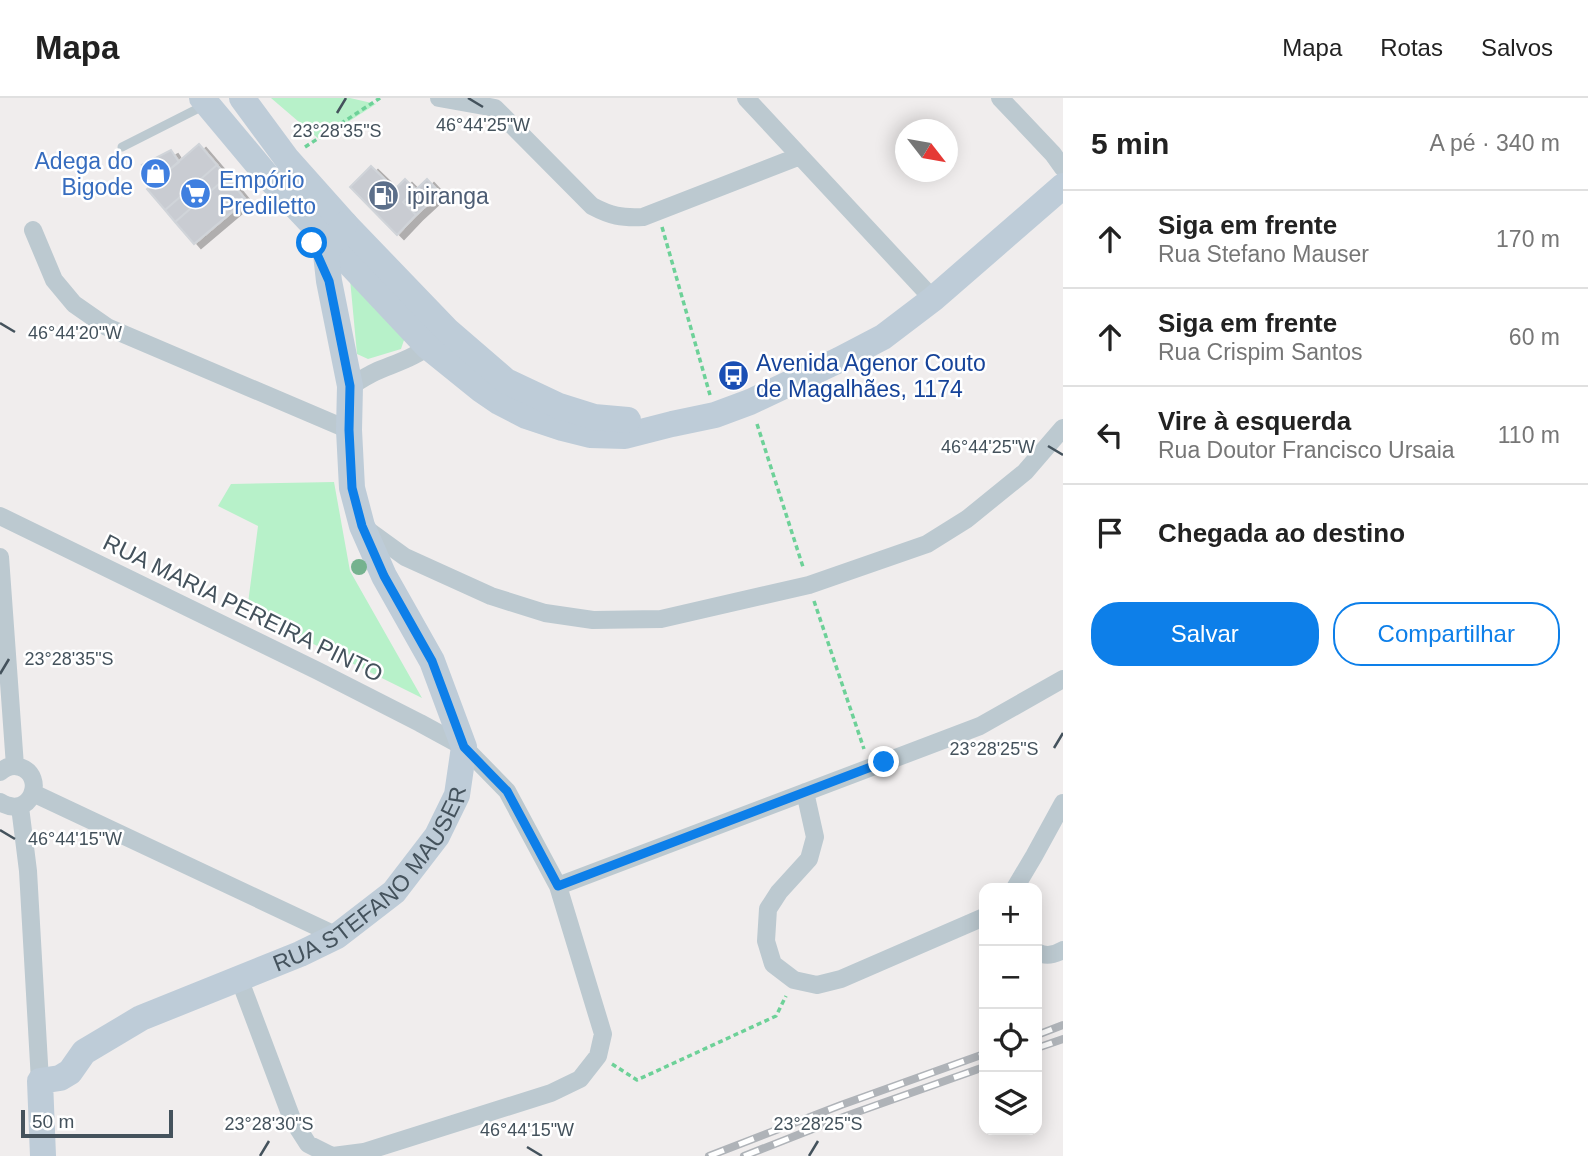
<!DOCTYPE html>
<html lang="pt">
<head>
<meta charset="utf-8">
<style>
  body { margin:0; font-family:Arial,sans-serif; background:#f6f6f6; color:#222 }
  .controls { position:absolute; right:21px; bottom:21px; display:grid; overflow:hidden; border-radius:14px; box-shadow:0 4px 18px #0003 }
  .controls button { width:63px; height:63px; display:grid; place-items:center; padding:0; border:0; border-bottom:2px solid #e0e0e0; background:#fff; color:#222; font:35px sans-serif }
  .compass { position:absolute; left:895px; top:21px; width:63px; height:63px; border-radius:50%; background:#fff; box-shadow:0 4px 18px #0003; rotate:121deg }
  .scale { position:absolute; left:21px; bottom:18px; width:152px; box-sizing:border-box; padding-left:7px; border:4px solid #44525c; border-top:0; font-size:19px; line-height:24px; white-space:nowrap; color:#44525c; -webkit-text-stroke:5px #fff; paint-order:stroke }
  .stop { position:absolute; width:21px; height:21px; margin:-16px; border:5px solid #0d7fe9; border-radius:50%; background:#fff }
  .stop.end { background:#0d7fe9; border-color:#fff; box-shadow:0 2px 7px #0008 }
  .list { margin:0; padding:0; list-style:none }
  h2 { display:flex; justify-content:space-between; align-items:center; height:91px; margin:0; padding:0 28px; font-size:30px }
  h2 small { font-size:23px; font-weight:400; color:#767676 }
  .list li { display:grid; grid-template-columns:46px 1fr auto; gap:21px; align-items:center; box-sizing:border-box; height:98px; padding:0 28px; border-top:2px solid #e0e0e0 }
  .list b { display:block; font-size:26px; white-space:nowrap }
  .list p { margin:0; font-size:23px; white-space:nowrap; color:#767676 }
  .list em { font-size:23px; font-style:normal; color:#767676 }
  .actions { display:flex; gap:14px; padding:21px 28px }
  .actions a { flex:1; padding:16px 0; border:2px solid #0d7fe9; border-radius:28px; text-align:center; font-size:24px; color:#0d7fe9 }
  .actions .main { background:#0d7fe9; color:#fff }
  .icon { flex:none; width:38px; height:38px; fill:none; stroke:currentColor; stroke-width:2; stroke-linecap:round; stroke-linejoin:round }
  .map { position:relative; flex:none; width:1063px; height:1058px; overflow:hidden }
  header { display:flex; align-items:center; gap:42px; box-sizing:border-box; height:98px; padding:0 35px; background:#fff; border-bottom:2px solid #e0e0e0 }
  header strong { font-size:33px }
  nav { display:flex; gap:38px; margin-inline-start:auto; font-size:24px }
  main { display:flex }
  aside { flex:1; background:#fff }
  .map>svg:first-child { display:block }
</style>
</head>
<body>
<header>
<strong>Mapa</strong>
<nav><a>Mapa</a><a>Rotas</a><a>Salvos</a></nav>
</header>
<main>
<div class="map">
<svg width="1063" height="1058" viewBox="0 0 1063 1058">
  <defs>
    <filter id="shadow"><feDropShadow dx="7" dy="4" stdDeviation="0" flood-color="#0004"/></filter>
  </defs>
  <rect width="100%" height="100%" fill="#f0eded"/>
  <path fill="#b7f1c9" d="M271,0h79l26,6 -56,36z
    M350,181l55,58 -4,12 -33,10 -11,-5z
    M334,384l16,89 72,127 -175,-87 11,-85 -40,-20 13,-22z"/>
  <path fill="#c9ccd2" stroke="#d0d4d9" stroke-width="2" filter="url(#shadow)" d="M199,46l18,21 -52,45 -18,-21z
    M171,52l8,12 -26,21 -11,-18z
    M217,67l10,12 -52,45 -10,-12z
    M371,68l24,23 10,-10 11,11 -13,12 13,13 -19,20 -47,-48z
    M227,79l19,23 -52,44 -19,-22z
    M427,81l13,14 -24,22 -13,-13z"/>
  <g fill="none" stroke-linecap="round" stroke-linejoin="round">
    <path stroke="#6dd198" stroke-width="3.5" stroke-dasharray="5 3.5" stroke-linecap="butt" d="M305,49l75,-49
      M662,129l48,168
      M757,326l46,143
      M814,503l50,148
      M612,966l25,16 139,-64 10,-20"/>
    <path stroke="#bcc9d0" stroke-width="9" d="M122,49l83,-42"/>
    <path stroke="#bcc9d0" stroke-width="18" d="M439,0l56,10
      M746,0l187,201
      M1000,0l53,56 10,14
      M495,10l97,98c19,10 29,12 51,11l157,-61
      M33,132l21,50 20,24 33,23 242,103
      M350,288c8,-4 16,-10 25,-14 23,-10 41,-14 61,-32
      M0,418l318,155 102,52 44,24 43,44 51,95 45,148 -5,22 -18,23 -29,14 -187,59 -31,4
      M365,430l40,29 86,39 54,17 48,7 68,-1 148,-34 118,-41 40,-25 58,-47 38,-44
      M0,459l15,209
      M0,674c6,-5 12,-8 20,-5 27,9 11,54 -20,35
      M805,694l10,45 -6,22 -30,33 -11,17 -2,32 7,23 21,16 23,5 24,-6 143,-62
      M33,695l304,143
      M20,709l8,64 12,210
      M558,788l422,-160 83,-47
      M1015,790l19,-32 29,-53
      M1037,854c9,5 17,3 26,-2
      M239,880l53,141 16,25 24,12"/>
    <g stroke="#beccd8" stroke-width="26">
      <path d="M202,0l67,80 159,169 52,42 19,13 27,14 36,12 28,7 35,1 47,-12 43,-9 35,-13 89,-42 44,-23 50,-38 130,-113"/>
      <path d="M242,0l45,61 58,65 102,106 59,51 53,25 35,11 34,3"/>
      <path id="s1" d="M43,1058l-3,-75 20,-3 10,-6 14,-20 57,-34 159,-64 37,-18 57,-44 43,-56 20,-41 7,-48 -32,-86 -48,-85 -22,-50 -10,-38 -3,-58 1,-44 -21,-105 -3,-27 4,-10 15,-20"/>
    </g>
    <defs>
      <path id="rail" d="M1037,937l26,-10
        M1037,950l26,-9
        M709,1058l132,-51 143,-51
        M744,1058l102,-40 138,-49"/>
    </defs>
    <use href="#rail" stroke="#afb3b8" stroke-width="8"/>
    <use href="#rail" stroke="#fff" stroke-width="5" stroke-dasharray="16" stroke-linecap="butt"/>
  </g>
  <circle fill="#75b28e" cx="359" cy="469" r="8"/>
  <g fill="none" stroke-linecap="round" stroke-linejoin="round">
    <path stroke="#0d7fe9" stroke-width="9" d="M312,145l17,38 21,105 -1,44 3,58 10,38 22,50 48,85 32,86 43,44 51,95 326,-124"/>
  </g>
  <path fill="none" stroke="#44525c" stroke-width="2.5" d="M468,0l15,9M337,15l9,-15M0,225l15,9M1048,348l15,9M0,576l9,-15M1054,650l9,-15M0,732l15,9M527,1049l15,9M260,1058l9,-15M809,1058l9,-15"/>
  <defs>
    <symbol id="shop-disc" viewBox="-11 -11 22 22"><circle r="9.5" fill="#3f7fe0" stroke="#fff"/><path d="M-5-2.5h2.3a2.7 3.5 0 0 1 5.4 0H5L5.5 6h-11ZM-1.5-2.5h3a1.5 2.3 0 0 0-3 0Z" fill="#fff"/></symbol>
    <symbol id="supermarket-disc" viewBox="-11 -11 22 22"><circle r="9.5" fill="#3f7fe0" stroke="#fff"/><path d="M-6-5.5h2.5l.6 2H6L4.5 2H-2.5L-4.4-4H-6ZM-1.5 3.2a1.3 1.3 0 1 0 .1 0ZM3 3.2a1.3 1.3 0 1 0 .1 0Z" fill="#fff"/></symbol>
    <symbol id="fuel-disc" viewBox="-11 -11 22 22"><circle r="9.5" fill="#5c6f8a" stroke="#fff"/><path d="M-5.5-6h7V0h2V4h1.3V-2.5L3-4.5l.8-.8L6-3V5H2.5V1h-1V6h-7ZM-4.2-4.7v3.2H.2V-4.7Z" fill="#fff"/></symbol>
    <symbol id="bus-disc" viewBox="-11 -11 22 22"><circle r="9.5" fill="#1a4fb4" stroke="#fff"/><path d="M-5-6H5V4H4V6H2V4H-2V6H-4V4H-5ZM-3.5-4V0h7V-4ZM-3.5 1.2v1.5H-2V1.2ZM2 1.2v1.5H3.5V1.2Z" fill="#fff"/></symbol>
  </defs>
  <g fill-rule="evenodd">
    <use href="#shop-disc" x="138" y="58" width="35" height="35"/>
    <use href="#supermarket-disc" x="178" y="78" width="35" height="35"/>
    <use href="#fuel-disc" x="366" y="80" width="35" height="35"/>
    <use href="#bus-disc" x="716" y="260" width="35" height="35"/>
  </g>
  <g text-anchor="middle" stroke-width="5" stroke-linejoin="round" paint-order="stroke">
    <g font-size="23" fill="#366cbe" stroke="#fff" text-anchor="end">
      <text x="133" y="71">Adega do<tspan x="133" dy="26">Bigode</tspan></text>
      <text x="219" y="90" text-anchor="start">Empório<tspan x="219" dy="26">Prediletto</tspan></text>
    </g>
    <g font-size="23" fill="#4e5e75" stroke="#fff" text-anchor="start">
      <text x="407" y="106">ipiranga</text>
    </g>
    <g font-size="23" fill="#164399" stroke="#fff" text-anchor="start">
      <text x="756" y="273">Avenida Agenor Couto<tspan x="756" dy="26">de Magalhães, 1174</tspan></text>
    </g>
    <g font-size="23" fill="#44525c" stroke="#fff">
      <text transform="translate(243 510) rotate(26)" y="8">RUA MARIA PEREIRA PINTO</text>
      <text dy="8" stroke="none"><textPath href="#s1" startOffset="474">RUA STEFANO MAUSER</textPath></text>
    </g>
  </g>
  <g font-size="18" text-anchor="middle" fill="#44525c" stroke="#fff" stroke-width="5" stroke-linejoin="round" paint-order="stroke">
    <text x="483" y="33">46°44'25"W</text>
    <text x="337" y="39">23°28'35"S</text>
    <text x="75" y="241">46°44'20"W</text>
    <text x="988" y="355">46°44'25"W</text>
    <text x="69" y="567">23°28'35"S</text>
    <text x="994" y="657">23°28'25"S</text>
    <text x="75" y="747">46°44'15"W</text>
    <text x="269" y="1032">23°28'30"S</text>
    <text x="818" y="1032">23°28'25"S</text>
    <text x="527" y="1038">46°44'15"W</text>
  </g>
</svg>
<div class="controls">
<button>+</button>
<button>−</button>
<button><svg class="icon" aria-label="locate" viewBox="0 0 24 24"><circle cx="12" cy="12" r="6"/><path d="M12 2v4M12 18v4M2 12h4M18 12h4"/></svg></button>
<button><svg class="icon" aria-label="layers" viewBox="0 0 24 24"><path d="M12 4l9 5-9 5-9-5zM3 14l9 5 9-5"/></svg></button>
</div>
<svg class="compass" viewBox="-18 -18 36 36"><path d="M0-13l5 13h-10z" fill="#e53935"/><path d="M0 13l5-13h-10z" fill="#767676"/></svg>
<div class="scale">50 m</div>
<div class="stop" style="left:312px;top:145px"></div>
<div class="stop end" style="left:884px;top:664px"></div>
</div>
<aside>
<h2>5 min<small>A pé · 340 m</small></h2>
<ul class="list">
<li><svg class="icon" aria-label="ahead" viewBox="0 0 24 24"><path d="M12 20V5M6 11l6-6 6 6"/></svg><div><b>Siga em frente</b><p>Rua Stefano Mauser</p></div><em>170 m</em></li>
<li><svg class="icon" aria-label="ahead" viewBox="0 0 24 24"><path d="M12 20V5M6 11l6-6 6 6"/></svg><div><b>Siga em frente</b><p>Rua Crispim Santos</p></div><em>60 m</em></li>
<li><svg class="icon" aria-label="left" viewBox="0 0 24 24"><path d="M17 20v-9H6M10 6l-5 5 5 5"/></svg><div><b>Vire à esquerda</b><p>Rua Doutor Francisco Ursaia</p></div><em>110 m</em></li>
<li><svg class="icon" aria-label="arrive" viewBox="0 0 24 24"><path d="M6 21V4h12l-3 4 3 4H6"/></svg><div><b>Chegada ao destino</b></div></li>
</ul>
<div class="actions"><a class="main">Salvar</a><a>Compartilhar</a></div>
</aside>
</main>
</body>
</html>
